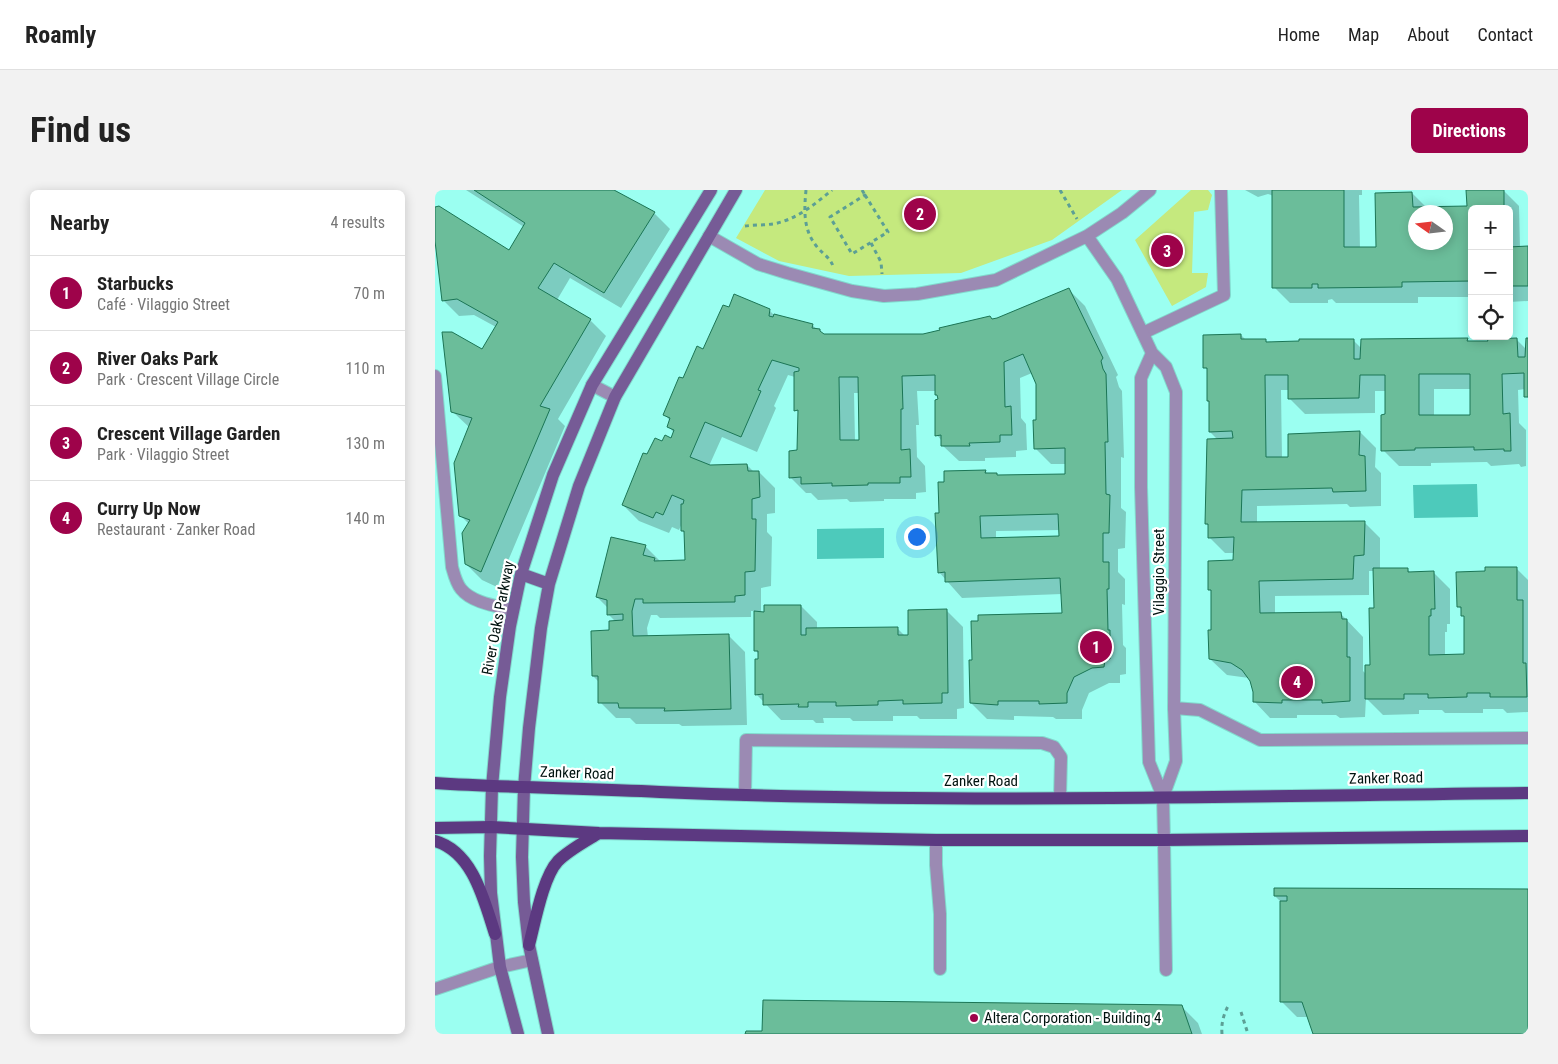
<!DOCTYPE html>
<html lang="en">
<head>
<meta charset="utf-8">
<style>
  body { margin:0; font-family:"Roboto Condensed",sans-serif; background:#f2f2f2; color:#222 }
  .controls { position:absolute; right:15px; top:15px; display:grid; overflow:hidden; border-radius:8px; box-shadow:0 2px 12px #0003 }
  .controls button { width:45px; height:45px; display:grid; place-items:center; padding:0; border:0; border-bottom:1px solid #e0e0e0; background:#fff; color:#222; font:25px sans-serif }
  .compass { position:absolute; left:973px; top:15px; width:45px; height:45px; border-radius:50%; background:#fff; box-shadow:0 2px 12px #0003; rotate:284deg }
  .you { position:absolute; left:481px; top:346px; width:18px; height:18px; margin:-12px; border:4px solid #fff; border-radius:50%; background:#1a73e8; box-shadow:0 0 0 8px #1a73e833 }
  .badge { display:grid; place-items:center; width:32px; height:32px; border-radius:50%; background:#9e034a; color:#fff; font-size:16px; font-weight:700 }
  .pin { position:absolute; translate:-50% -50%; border:2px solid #fff; box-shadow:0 1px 5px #0006 }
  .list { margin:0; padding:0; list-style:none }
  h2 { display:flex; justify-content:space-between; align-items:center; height:65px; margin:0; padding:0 20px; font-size:21px }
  h2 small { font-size:16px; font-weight:400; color:#767676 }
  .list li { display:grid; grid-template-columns:32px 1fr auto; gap:15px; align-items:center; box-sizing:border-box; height:75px; padding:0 20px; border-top:1px solid #e0e0e0 }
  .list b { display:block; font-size:19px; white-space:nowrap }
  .list p { margin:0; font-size:16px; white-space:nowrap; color:#767676 }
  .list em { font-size:16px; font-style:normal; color:#767676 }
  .icon { flex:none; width:28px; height:28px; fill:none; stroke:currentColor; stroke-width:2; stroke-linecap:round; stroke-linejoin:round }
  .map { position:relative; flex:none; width:1093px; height:844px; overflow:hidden; border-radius:8px }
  header { display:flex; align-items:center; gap:30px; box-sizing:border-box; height:70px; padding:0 25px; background:#fff; border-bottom:1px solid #e0e0e0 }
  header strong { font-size:24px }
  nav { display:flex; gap:28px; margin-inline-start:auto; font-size:18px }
  .intro { display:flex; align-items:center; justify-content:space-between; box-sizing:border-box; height:120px; padding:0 30px }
  h1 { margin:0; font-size:35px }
  .button { padding:12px 22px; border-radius:8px; background:#9e034a; color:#fff; font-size:18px; font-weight:700 }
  main { display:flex; gap:30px; padding:0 30px }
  aside { flex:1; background:#fff; border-radius:8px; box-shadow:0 2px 12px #0003 }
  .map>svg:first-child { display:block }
</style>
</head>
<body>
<header>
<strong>Roamly</strong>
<nav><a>Home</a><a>Map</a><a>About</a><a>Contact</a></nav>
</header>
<div class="intro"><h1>Find us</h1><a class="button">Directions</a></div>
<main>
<aside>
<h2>Nearby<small>4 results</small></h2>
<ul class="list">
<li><span class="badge">1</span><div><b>Starbucks</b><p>Café · Vilaggio Street</p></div><em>70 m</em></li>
<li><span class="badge">2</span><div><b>River Oaks Park</b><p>Park · Crescent Village Circle</p></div><em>110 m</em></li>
<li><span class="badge">3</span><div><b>Crescent Village Garden</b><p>Park · Vilaggio Street</p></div><em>130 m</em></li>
<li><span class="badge">4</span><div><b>Curry Up Now</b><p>Restaurant · Zanker Road</p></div><em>140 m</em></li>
</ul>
</aside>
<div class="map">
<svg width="1093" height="844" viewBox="0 0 1093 844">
  <rect width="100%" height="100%" fill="#9bfff1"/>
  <path fill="#c5e97e" d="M330,0h357l-70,50 -91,33 -112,3 -70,-15 -43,-23z
    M756,0h17l4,5 -4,15 -14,2 -2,61h16l-2,14 -34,19 -37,-66z"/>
  <path fill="#4dcabb" d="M1042,294l1,33 -64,1 -1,-33z
    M449,338v30l-67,1v-30z"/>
  <path fill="#0003" fill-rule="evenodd" d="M31,0h146l42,23 16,16 -49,79 -51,-30 -13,22 33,20 16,16 -48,83 7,7 -68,161 -15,-7 -16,-16 3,-40 -9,-9 10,-87 -17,-16 43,-85 -22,-12 -15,1 -16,-16 -8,-69v-23l75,43 14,-24z
    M810,0h117v5h-3l1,54 17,-1 35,-55 15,15 41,-1 35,-17 16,16 1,42h8v53l-19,1v-93h-37v88h-54v6h-82l-4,-4 -4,1v3h-38l-16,-16v-91l-6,-2 -10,3zM981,22h30v30h-30z
    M634,100l16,16 33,69 -2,2 3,10 3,4 2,67 -3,-1v51l5,4 -1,36 -7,1v23l7,7v26l-3,-1 1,41 3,3v26l-6,1v8h-11l-20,10 -7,17v9h-26l-3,-2 -39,-1v4l-27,-1 -16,-16 92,-89 -1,-20 -100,4 -23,-26 1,-58 45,-43 4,4 9,2 68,-1v-12h-15l-16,-16 2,-64 -5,-11 -12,5 1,40 5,6 1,26 -11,1v6l-31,1v3h-26l-17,-16v-4l-5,-6 2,-35 -3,-9h-19l2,34h-3l1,32 8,9 1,26 -10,1v6h-32v2l-34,1 -3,-3 -29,1 -7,-7h-5l-16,-16 8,-25 1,-39 -3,-3 -1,-33 -7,-2 -14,31 2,2 -19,44 -35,-15 -13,29 38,-1 7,7h5l16,16v25l-8,1v18l5,5 -1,49 -10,2v25l40,-7 16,16v7l80,-1 8,8h4l38,-25 16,16 1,81 -7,1v10h-37l-3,-3h-24v5h-40l-3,-3h-27l1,5h-8l-3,-3h-32l-25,-26 3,-40 -3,-3 -1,-40h-4v6l-91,1 -3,-3h-6l-4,13 1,9 81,-1 16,16 2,73 -65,1 -3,-2h-43l-6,-6h-14l-16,-16 -1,-20 -6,-6 17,-45 6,-9 -7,-7v-6l-12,-12 48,-51 16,16h25v-28l-4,-3v-8l-3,7 -7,-3 -3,6 -30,-12 -16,-16 25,-50 15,-13 8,-3 3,-6 -6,-7 2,-5 -5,-6 19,-36 46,-71 39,2 6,6 37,9 12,10h99l69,-15zM419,203h6l1,48h-6zM625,340v7l-64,2v-8z
    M806,145l5,5h19l3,3 86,-2 8,8 105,-10 3,3h19l27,-3 11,11 1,-11v59l-2,-2 -1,-7 -7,1 1,33 7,7v36l-5,1 -2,-3 -28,2 -4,-4 -56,1v3h-32l-16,-16 3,-35v-24h-11v22l-70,1 -16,-16v-8h-8l1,68h7l71,-26 16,16 -1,19 6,6v33l-31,1 -3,-3 -90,2v17l107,-1 16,16v32l27,-1 4,4h23l16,16v35h-3v8h-2v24h20v-39l-2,-2v-4l-5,-5 28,-33 30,-5 12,12v132l-21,1 -4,-4h-20v4h-38l-3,-3h-23v4l-36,1 -17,-17 -1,19 -25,1 -4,-3h-39v3h-27l-16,-17v-9l-3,-12 -2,-2 -22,-3 -17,-16 2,-67 -3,-3 25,-28 1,-8h-10l-16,-16v-11l-3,-2 12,-84 -8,-8v-29l-2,-2v-30l-3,-4zM999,199h37v27h-37zM934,381h5l1,38 -4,57 -4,9 -4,-4v-34l-22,-23h-66v-18l94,-1z
    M1092,700l1,144h-214l-5,-17h-12l-16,-16v-99l-6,-6z
    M746,816l17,17 4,11h-455z"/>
  <path fill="#6bbd9a" stroke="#1b7555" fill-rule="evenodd" d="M39,0h140l41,22 -51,81 -50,-30 -16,25 53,31 -51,87 10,3 -69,163 -16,-8 -3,-31 8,-13 -11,-4 -5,-53 18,-45 -21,-6 -9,-80h10l30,17 16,-27 -41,-23 -15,2 -7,-60v-34l4,-1 70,44 16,-27z
    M837,0h72v57h32l-1,-54 37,-1 1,15 54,-1 -1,-16h38v19h-32v72l-70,1v5l-84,1v-4h-6v4h-40zM981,22h30v30h-30z
    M1093,56v40h-19v-39z
    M634,98l34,70 -2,3 2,8 3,5 2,68h-3l1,52 4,1 -1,38h-6v29h6v27h-2l1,41h2v29h-5l-1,8 -12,1 -18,9 -7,16v10l-28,1v-3h-41v4l-28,-2 -1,-43h3l-1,-39h7v-6l84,-2 -2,-35 -115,4v-10l-7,1 -3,-60h4l-1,-31h6v-11l42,-1 -1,3h12v2l68,-1v-26l-31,1 -1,-29h3v-36l-13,-30 -19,8 1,45 6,-1 1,29h-12v7l-31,1 1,3h-29v-11l-6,1v-36l3,-1 -1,-4h-2v-20l-33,1 1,33h-2v41l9,-1 1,28h-11v6h-32v2l-36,1v-3l-31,1v-7l-12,1v-27l8,-1 1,-40 -4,1v-39l5,-1v-3l-27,-8 -14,30 3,1 -20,46 -36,-15 -15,35 20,8 37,-1 1,7h11l1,26 -8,2v20h4l-1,52 -10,1v23l-10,1v6l-92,1v-4h-8l-3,12 1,25 96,-2 2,75 -67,2 1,-3h-46l-1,-5h-20v-27h-6l-1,-45 18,-1v-9l14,-1v-6l-16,1v-15l-11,-3 15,-60 35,8 -3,10 12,3 -1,3 31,-1 -1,-29h-3v-27h2l1,-4 -12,-5 -9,20 -7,-3 -3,6 -31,-13 21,-52 4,1 8,-16 7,3 3,-6 6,3 3,-8 -7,-3 3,-9 -7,-3 16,-38 4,1 14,-32 6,3 20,-44 6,2 5,-13 36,15 -1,7 4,1 1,-3 39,10 -1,4 8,1v2l4,3h99l17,-4 -1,-2 51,-12 2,3 5,-1zM404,187h19l1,63h-19zM623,324l1,22 -78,2 -1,-22z
    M806,144v5h25v3l33,-1v-2h55v20h6l1,-20 107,-1 -1,3h21l-1,-2 30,-1 1,19h7l1,-19h2v59h-4v-24l-22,1 1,40 7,-1 1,38h-7v-2l-30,1v-3l-59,1v2l-34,1v-36l4,-1v-39h-25l-1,23 -71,1v-24h-23l1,82h22v-23l72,-3 -1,24 6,1 1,35 -33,1 -1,-4 -90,2 -1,32 124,-1 -1,34 -10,1 -1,23 -94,2 1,32 81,-1 1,7h5v38h3v44l-28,2v-3h-40v3l-29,-1v-10l-3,-11 -8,-11 -11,-7 -22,-4 -1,-29h3v-40h-3v-29l25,-1 1,-23 -26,1v-14h-3l2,-85 26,-1 -1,-7 -23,1v-31h-2v-33h-4v-33zM984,184h51v41h-51z
    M1050,377h32v33h6v63h3l1,34h-37v-4h-23v4l-39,1v-4h-24v5h-39v-34h5l-1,-57h5l-1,-40h35v4l26,-1 1,38h-4v7h-2v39l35,-1v-38h-3v-9h-4l-1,-35 29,-1z
    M329,415h37v30h5v-7l92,-1v8h10v-25l39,-1 1,84h-6v10l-39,1v-4l-25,1v4l-42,1v-4h-28v5h-10l1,-3 -36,1v-11l-8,1v-36h3v-8h-4v-40l10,1z
    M839,698l254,1v145h-215l-11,-32h-22v-101h7v-5h-13z
    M328,810l419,5 10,29h-447l1,-3h16z"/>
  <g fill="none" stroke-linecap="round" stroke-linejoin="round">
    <defs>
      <path id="lane" d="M708,143l81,-38 -3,-105
        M0,186l17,191c2,7 4,16 9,22 11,14 36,17 52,21
        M157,195l23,12
        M739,518l26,2 60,30 268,-2
        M310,605l1,-55 296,3 12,4 7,10 -1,41
        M501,650v25l4,49v55
        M729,650l2,130
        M0,799l65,-22 32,-7"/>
      <path id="street" d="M274,46l49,28 29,9 65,18 32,5 33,-2 79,-14 91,-44 35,-23 28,-23
        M652,46l30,43 35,74 14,14 10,25 -2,316 2,53 -13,36
        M717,163l-11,25v109l8,275 14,35 1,43"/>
      <path id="secondary" d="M86,384l28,10
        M83,844l-18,-67 -9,-74 -1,-37 2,-69 8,-90 10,-71 11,-52 32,-99 39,-90 119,-195
        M113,844l-19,-89 -5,-43 -2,-45 2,-69 5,-60 12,-100 8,-44 30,-98 36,-89 121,-207"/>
      <path id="primary" d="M0,593c75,5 150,5 225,9 289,12 579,4 868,1
        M0,638l56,-1 108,6 337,7h228l364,-4
        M0,651c38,11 49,59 60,93
        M94,755c6,-23 14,-68 29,-84 11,-11 28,-20 41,-28"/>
    </defs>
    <use href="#lane" stroke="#82d9cd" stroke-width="14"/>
    <use href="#street" stroke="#82d9cd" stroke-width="14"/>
    <use href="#secondary" stroke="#82d9cd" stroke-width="14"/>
    <use href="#primary" stroke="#82d9cd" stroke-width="14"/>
    <path stroke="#5c9f95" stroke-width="3" stroke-dasharray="4 4" stroke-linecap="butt" d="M371,0c-2,21 -3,41 12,58 7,8 13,10 16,21
      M427,0l3,5
      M625,0l17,29
      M430,5l23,37 -36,22 -22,-37z
      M310,36c9,-1 19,-1 28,-2 23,-4 42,-20 59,-34
      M436,53l10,19 1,12
      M806,822l7,22
      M787,844c-1,-12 2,-20 7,-30"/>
    <use href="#lane" stroke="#9b8ab3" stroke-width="12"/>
    <use href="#street" stroke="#9b8ab3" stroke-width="12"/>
    <use href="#secondary" stroke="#765b96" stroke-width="12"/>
    <use href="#primary" stroke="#5c3981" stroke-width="12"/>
  </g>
  <circle fill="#9e034a" stroke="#fff" stroke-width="2" cx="539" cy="828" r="5"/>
  <g text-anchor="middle" stroke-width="4.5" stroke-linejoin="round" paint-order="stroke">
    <g font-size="15" fill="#00120f" stroke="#fff">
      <text transform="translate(724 382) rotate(-90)" y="5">Vilaggio Street</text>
      <text transform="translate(63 428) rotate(-79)" y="5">River Oaks Parkway</text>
      <text transform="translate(142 583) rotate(2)" y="5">Zanker Road</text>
      <text transform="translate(951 588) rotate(-1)" y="5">Zanker Road</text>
      <text x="546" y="596">Zanker Road</text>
    </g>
    <g font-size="15" fill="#00120f" stroke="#fff" text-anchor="start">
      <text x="549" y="833">Altera Corporation - Building 4</text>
    </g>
  </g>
</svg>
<div class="controls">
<button>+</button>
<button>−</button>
<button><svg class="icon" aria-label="locate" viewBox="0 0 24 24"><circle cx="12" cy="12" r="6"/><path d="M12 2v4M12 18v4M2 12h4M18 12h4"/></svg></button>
</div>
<svg class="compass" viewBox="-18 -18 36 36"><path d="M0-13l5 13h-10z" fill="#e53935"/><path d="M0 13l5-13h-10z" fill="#767676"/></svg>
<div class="you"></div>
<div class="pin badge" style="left:661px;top:457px">1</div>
<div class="pin badge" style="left:485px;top:24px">2</div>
<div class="pin badge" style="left:732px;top:61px">3</div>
<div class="pin badge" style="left:862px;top:492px">4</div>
</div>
</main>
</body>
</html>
